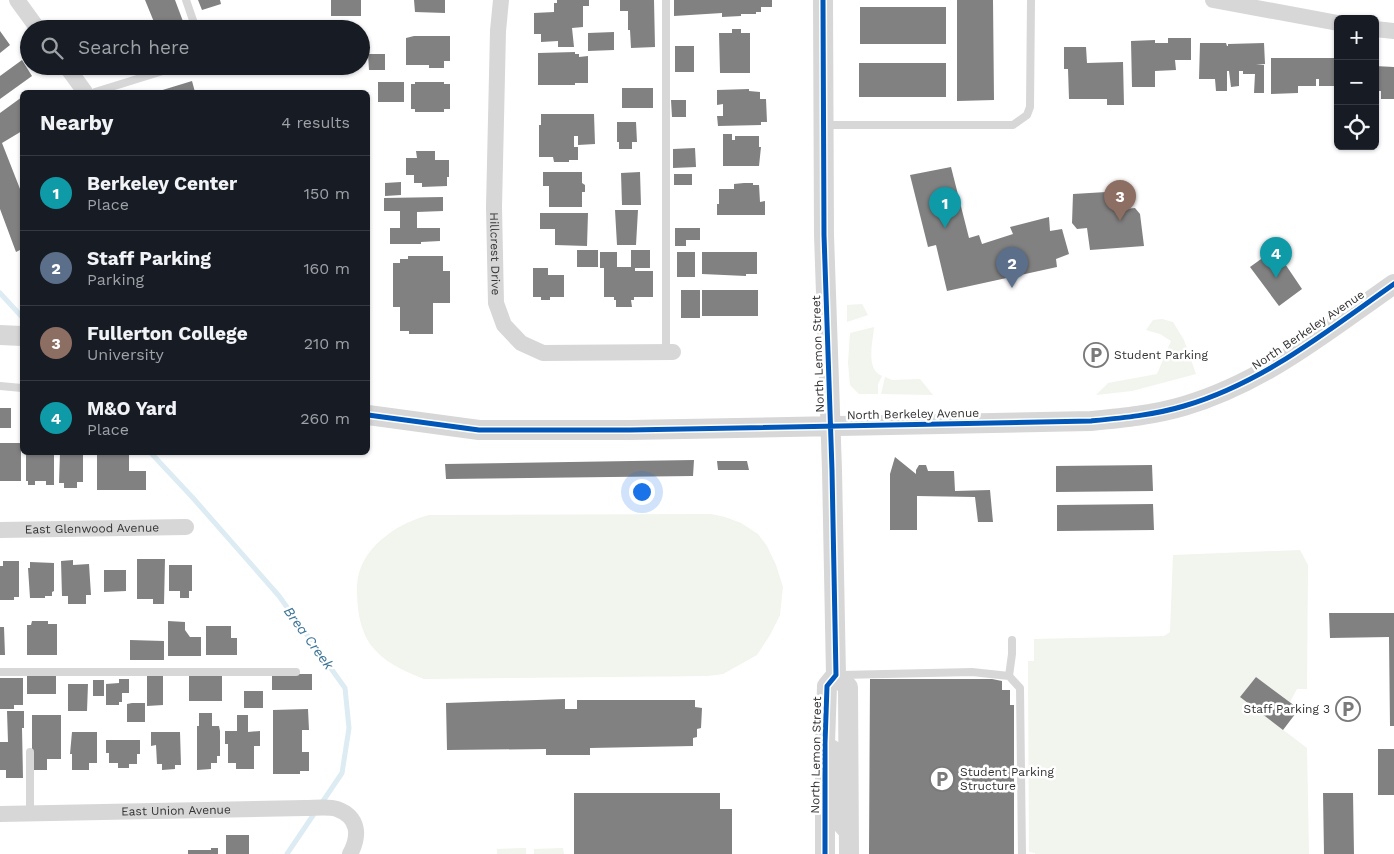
<!DOCTYPE html>
<html lang="en">
<head>
<meta charset="utf-8">
<style>
  body { margin:0; font-family:"Work Sans",sans-serif; background:#20242c; color:#f1f3f6 }
  .controls { position:absolute; right:15px; top:15px; display:grid; overflow:hidden; border-radius:8px; box-shadow:0 1px 4px #0004 }
  .controls button { width:45px; height:45px; display:grid; place-items:center; padding:0; border:0; border-bottom:1px solid #363941; background:#171b24; color:#f1f3f6; font:25px sans-serif }
  .you { position:absolute; left:641px; top:491px; width:18px; height:18px; margin:-12px; border:4px solid #fff; border-radius:50%; background:#1a73e8; box-shadow:0 0 0 8px #1a73e833 }
  .badge { display:grid; place-items:center; width:32px; height:32px; border-radius:50%; background:#2563eb; color:#fff; font-size:16px; font-weight:700 }
  .pin { position:absolute; translate:-50% -41px; filter:drop-shadow(0 1px 2px #0008) }
  .pin::after { content:''; position:absolute; top:26px; width:18px; height:15px; background:inherit; clip-path:polygon(0 0,100% 0,50% 100%) }
  .list { margin:0; padding:0; list-style:none }
  h2 { display:flex; justify-content:space-between; align-items:center; height:65px; margin:0; padding:0 20px; font-size:21px }
  h2 small { font-size:16px; font-weight:400; color:#9ea1a6 }
  .list li { display:grid; grid-template-columns:32px 1fr auto; gap:15px; align-items:center; box-sizing:border-box; height:75px; padding:0 20px; border-top:1px solid #363941 }
  .list b { display:block; font-size:19px; white-space:nowrap }
  .list p { margin:0; font-size:16px; white-space:nowrap; color:#9ea1a6 }
  .list em { font-size:16px; font-style:normal; color:#9ea1a6 }
  .icon { flex:none; width:28px; height:28px; fill:none; stroke:currentColor; stroke-width:2; stroke-linecap:round; stroke-linejoin:round }
  .map { position:relative; flex:none; width:1394px; height:854px; overflow:hidden }
  .search { position:absolute; background:#171b24; box-shadow:0 1px 4px #0004; left:20px; top:20px; width:350px; height:55px; display:flex; align-items:center; gap:12px; box-sizing:border-box; padding:0 18px; border-radius:28px; color:#9ea1a6; font-size:19px }
  .panel { position:absolute; background:#171b24; box-shadow:0 1px 4px #0004; left:20px; top:90px; width:350px; height:365px; border-radius:8px }
  .map>svg:first-child { display:block }
</style>
</head>
<body>
<div class="map">
<svg width="1394" height="854" viewBox="0 0 1394 854">
  <rect width="100%" height="100%" fill="#fff"/>
  <path fill="#f1f5ed" d="M862,304l6,11 -21,7v-17z
    M1162,319l11,3 11,18 12,34 -64,17 -36,4 12,-12 49,-9 14,-33 -11,-7 -14,-4 7,-10z
    M874,327c-1,15 -9,42 8,49l-4,8v10h-19l-9,-9 -2,-22 2,-30z
    M885,377l7,3 28,-1 13,16 -52,-1z
    M711,514l14,3 16,6 17,11 9,12 9,19 7,22 -3,28 -10,20 -13,20 -34,19 -15,2 -284,3c-20,-8 -41,-17 -54,-35 -7,-10 -11,-25 -12,-36 -1,-11 -2,-25 1,-35 8,-30 42,-51 70,-58z
    M1300,550l8,15 -1,124h-10l-7,13 -34,-25 -16,20 67,51 2,106h-274v-1l-6,-1 -1,-191h6v-22l130,-3 6,-4 3,-77z
    M526,848v6h-29v-5z
    M563,848l1,6h-30v-5z"/>
  <g fill="none" stroke-linecap="round" stroke-linejoin="round">
    <path stroke="#ddebf3" stroke-width="5" d="M0,293l22,24
      M150,452l43,46 86,98 66,92 4,40 -7,45 -21,31
      M287,854l29,-43"/>
  </g>
  <path fill="#818181" d="M145,0h30l9,24 -14,5h-12l-2,-7h-2z
    M198,0h22l1,4 -19,6z
    M331,0h30v16h-30z
    M414,0h31v13l-30,-1z
    M557,0h32v6h-6v21l-11,1 2,19h-16v-6l-17,1v-8h-7v-21l20,-1v-9h3z
    M620,0h34l1,47 -24,1 -1,-18h-2v-19h-8z
    M674,0h98v7h-11v5h-5v2h-15v2l-19,1v-4l-48,3z
    M957,0h36l1,100 -37,1z
    M860,7h86v37h-86z
    M732,29h9v4h9v40h-30l-1,-40h13z
    M0,31l10,14 -10,8z
    M614,32v18l-26,1v-18z
    M414,36h36v25h-6v7h-15v-3h-23v-27z
    M1168,38h23v22h-16l1,10 -21,1v16h-23l-1,-46 24,-1v3h13z
    M1200,43h26l1,3h1v-2l36,-1 1,21 -9,1h8v28h-10l1,-19h-12v-3h-4v15l-8,1 -2,-16h-2v20h-11l-1,-12h-16z
    M675,46h19v26h-19z
    M1064,47h22l1,16 36,-1 1,43h-17v-6h-38l-1,-30h-4z
    M575,52v2h4v3l9,-1v27h-13v2h-37v-32z
    M368,54h17v16h-16z
    M1271,58h66v21h-2v7h-16v-7h-3v7h-18v7l-27,1z
    M22,60l10,16 -32,23v-23z
    M859,63h87v34h-87z
    M1375,66l19,1v32h-13v-8h-6z
    M192,81l3,11h-39z
    M378,82h26v20h-26z
    M415,82h29v2h6v25h-6v3h-29v-3h-4v-25h4z
    M622,88h31v20h-31z
    M749,89v2l11,1v7h6l1,23h-6v3l-43,1 -1,-10h6v-12l-6,1v-15z
    M22,97v34l-20,12 20,51v55l-6,3 -16,-43v-96z
    M671,100h15v17h-14z
    M541,114h53l1,30 -17,1v-9h-4v11h4v13h-9v2h-15l-1,-5h-14v-32h2z
    M617,122h19l1,20h-5v7h-13v-7h-2z
    M723,134h9v6h3v-4h24v11h2l-2,19h-36z
    M695,148l1,19 -23,1v-19z
    M416,151h19v9h14v17h-2v9l-25,1v-4h-8v-8h-8v-17h11z
    M951,167l18,71 10,-3 3,9 31,-10 -3,-7 39,-10 1,14 12,-2 7,25 -13,5 1,8 -110,24 -11,-46 -8,2 -18,-72z
    M543,172h39v11l3,2v7h-3v15h-33v-21h-6z
    M640,172l1,33h-19l-1,-32z
    M674,174h18v11h-18z
    M401,182v13l-16,1v-13z
    M744,183h9v2h6l1,17 5,-1v14h-48v-11h2v-15h15v-5z
    M1123,191l1,18 11,-1 5,6 4,32 -54,4 -3,-22 -10,1 -5,-6 1,-29z
    M443,197v14l-26,1v16h23v13l-19,1v2h-31v-16h10v-17h-16v-13z
    M615,210h23l-2,35h-19z
    M540,213h48l-1,33 -32,-1v-16h-15z
    M675,228h25v12h-14v6h-11z
    M1275,249l27,40 -23,17 -29,-39z
    M577,250h21v17h-21z
    M631,250h19v18h-15v3h18v26h-19v3h-3l1,7h-16v-7h-2v-3h-10v-29h-4v-16h17v15h14z
    M677,252h18v25h-18z
    M702,252h55v22h-11v2l-44,-2z
    M408,256h35v15h7v32h-17v31h-24v-3h-9v-24h-7v-44h7v-4h8z
    M533,268h15v7h16v22h-14v3h-9v-3h-8z
    M681,290h19v28h-19z
    M702,290h56v26h-56z
    M0,408h11v20h-11z
    M0,443h21v38h-21z
    M26,452h28v33h-8v-4h-11v4h-7v-4h-2z
    M60,452h23v30h-6v6h-13v-5h-5z
    M97,452h32v19h17v19h-49z
    M895,457l21,17v-4l3,-5h7l2,6h26l1,20 35,-1 3,32h-15l-3,-25 -58,-1v34h-27v-56z
    M694,460l-1,16 -247,3 -1,-15z
    M717,461h30l2,9h-31z
    M1152,465l1,26 -97,1v-26z
    M1153,504l1,26 -97,1v-26z
    M137,559h28l-1,45h-11v-5h-16z
    M73,560v5l16,-1 2,31h-5v9h-18v-8h-6l-1,-35z
    M3,561h16v36h-5v3h-14v-34h3z
    M30,562l24,1v28l-2,1v4h-7v2h-15l-2,-30h2z
    M169,565h23v26h-3v7h-9v-7h-11z
    M104,570h22v21l-22,1z
    M1329,613h65v113h-4l-1,-89 -59,1z
    M32,621h16v3h9v31h-30v-30h4z
    M168,621l17,1v8l5,7h11v19h-33z
    M206,626h25v12h6v17h-31z
    M0,627h4l1,28h-5z
    M130,640l34,1v19h-34z
    M272,674h40v16h-40z
    M27,675h29v19h-29z
    M147,676h16v29l-16,1z
    M189,676h33v25h-33z
    M1256,677l43,32 -16,21 -43,-33z
    M0,678h23v27h-9v4h-14z
    M119,679h10v14h-7v9h-3v3h-13v-21l13,-1z
    M870,679h122l10,2v9h8v15h4v149h-145z
    M93,680h11v16h-11z
    M68,684h20l-1,27h-19z
    M244,691h19v17h-19z
    M565,699v10h12v-9h118v7l7,1 -1,20 -4,1v8l-4,1v8l-103,2v7h-44v-6l-99,1 -1,-47z
    M132,703h13v19h-18v-18z
    M308,709l1,21h-7v22h7v19h-9v3h-27v-64z
    M7,711h17v17h-2l1,50h-17v-8h-6v-28h8z
    M199,713h13v13h7l1,5v25h-3v7h-6v6l-14,1v-44h2z
    M32,715h29v44h-14v11h-15z
    M237,715h11v17l12,-1v15h-6v23h-18v-6h-8v-19h-3v-13h12z
    M72,732h25v31h-8v7h-17v-16h-2z
    M151,732h29l1,33h-6v4l-13,1v-6h-5l-1,-19 -5,1z
    M106,740h34v14h-3v10h-8v4h-11v-5h-9v-10h-3z
    M1378,749h16v46h-16z
    M574,793h146v16h12v45h-158z
    M1323,793h30l1,61h-30z
    M226,835h23v19h-23z
    M211,848h7v6h-30v-4h23z"/>
  <g fill="none" stroke-linecap="round" stroke-linejoin="round">
    <path stroke="#d7d7d7" stroke-width="8" d="M186,0l10,29
      M666,0v352
      M95,92l84,-26
      M824,125h189l14,-10 3,-8 1,-107
      M0,386l22,2
      M0,672h296
      M841,675l131,-3 37,4 11,12 2,166
      M1009,676l3,-22v-14
      M826,743h6l5,3 1,6 -1,75 7,8
      M30,752v61"/>
    <g stroke="#d7d7d7" stroke-width="16">
      <path d="M17,0l21,29"/>
      <path id="s1" d="M501,0l-3,31 -4,176 2,96 8,22 17,18 22,10 130,-1"/>
      <path d="M1213,0l125,23"/>
      <path d="M1375,29l19,2"/>
      <path d="M66,66l19,26"/>
      <path id="s2" d="M0,530l186,-3"/>
      <path id="s3" d="M0,814l305,-6c10,0 24,-2 32,1 22,8 23,27 13,45"/>
    </g>
    <path stroke="#d7d7d7" stroke-width="20" d="M823,0l1,235 8,235 4,205 -9,11 -2,57v111
      M0,335l22,1
      M368,415l111,15h151l461,-9c31,-3 63,-6 93,-15 79,-23 143,-75 210,-122
      M836,675l12,12 1,167"/>
    <defs>
      <path id="cycleway" d="M823,0l1,235 8,235 4,205 -9,11 -2,57v111
        M368,415l111,15h151l461,-9c31,-3 63,-6 93,-15 79,-23 143,-75 210,-122"/>
    </defs>
    <use href="#cycleway" stroke="#fff" stroke-width="8"/>
    <use href="#cycleway" stroke="#0057b8" stroke-width="5"/>
  </g>
  <defs>
    <symbol id="parking-ring" viewBox="-11 -11 22 22"><circle r="9.5" fill="#fff" stroke="#7a7a7a" stroke-width="1.5"/><path d="M-3.5-5.5H1a3.5 3.5 0 0 1 0 7H-1V5.5H-3.5ZM-1-3.4V-.6H.8a1.4 1.4 0 0 0 0-2.8Z" fill="#7a7a7a"/></symbol>
  </defs>
  <g fill-rule="evenodd">
    <use href="#parking-ring" x="1082" y="341" width="28" height="28"/>
    <use href="#parking-ring" x="1334" y="695" width="28" height="28"/>
    <use href="#parking-ring" x="928" y="765" width="28" height="28"/>
  </g>
  <g text-anchor="middle" stroke-width="5" stroke-linejoin="round" paint-order="stroke">
    <g font-size="12" fill="#333" stroke="#fff">
      <text dy="4" stroke="none"><textPath href="#s1" startOffset="254">Hillcrest Drive</textPath></text>
      <text transform="translate(1308 330) rotate(-34)" y="4">North Berkeley Avenue</text>
      <text transform="translate(818 354) rotate(-92)" y="4">North Lemon Street</text>
      <text transform="translate(913 414) rotate(-1)" y="4">North Berkeley Avenue</text>
      <text dy="4" stroke="none"><textPath href="#s2" startOffset="92">East Glenwood Avenue</textPath></text>
      <text transform="translate(816 755) rotate(-89)" y="4">North Lemon Street</text>
      <text dy="4" stroke="none"><textPath href="#s3" startOffset="176">East Union Avenue</textPath></text>
    </g>
    <g font-size="12" fill="#333" stroke="#fff" text-anchor="start">
      <text x="1114" y="359">Student Parking</text>
      <text x="1330" y="713" text-anchor="end">Staff Parking 3</text>
      <text x="960" y="776">Student Parking<tspan x="960" dy="14">Structure</tspan></text>
    </g>
    <g font-size="14" font-style="italic" fill="#3f7597" stroke="#fff">
      <text transform="translate(309 638) rotate(54)" y="5">Brea Creek</text>
    </g>
  </g>
</svg>
<div class="controls">
<button>+</button>
<button>−</button>
<button><svg class="icon" aria-label="locate" viewBox="0 0 24 24"><circle cx="12" cy="12" r="6"/><path d="M12 2v4M12 18v4M2 12h4M18 12h4"/></svg></button>
</div>
<div class="you"></div>
<div class="pin badge" style="left:945px;top:228px;background:#0f9aa8">1</div>
<div class="pin badge" style="left:1012px;top:288px;background:#5c6f8a">2</div>
<div class="pin badge" style="left:1120px;top:221px;background:#8d6e63">3</div>
<div class="pin badge" style="left:1276px;top:278px;background:#0f9aa8">4</div>
<div class="search"><svg class="icon" aria-label="search" viewBox="0 0 24 24"><circle cx="10" cy="10" r="6"/><path d="M15 15l6 6"/></svg>Search here</div>
<section class="panel">
<h2>Nearby<small>4 results</small></h2>
<ul class="list">
<li><span class="badge" style="background:#0f9aa8">1</span><div><b>Berkeley Center</b><p>Place</p></div><em>150 m</em></li>
<li><span class="badge" style="background:#5c6f8a">2</span><div><b>Staff Parking</b><p>Parking</p></div><em>160 m</em></li>
<li><span class="badge" style="background:#8d6e63">3</span><div><b>Fullerton College</b><p>University</p></div><em>210 m</em></li>
<li><span class="badge" style="background:#0f9aa8">4</span><div><b>M&amp;O Yard</b><p>Place</p></div><em>260 m</em></li>
</ul>
</section>
</div>
</body>
</html>
